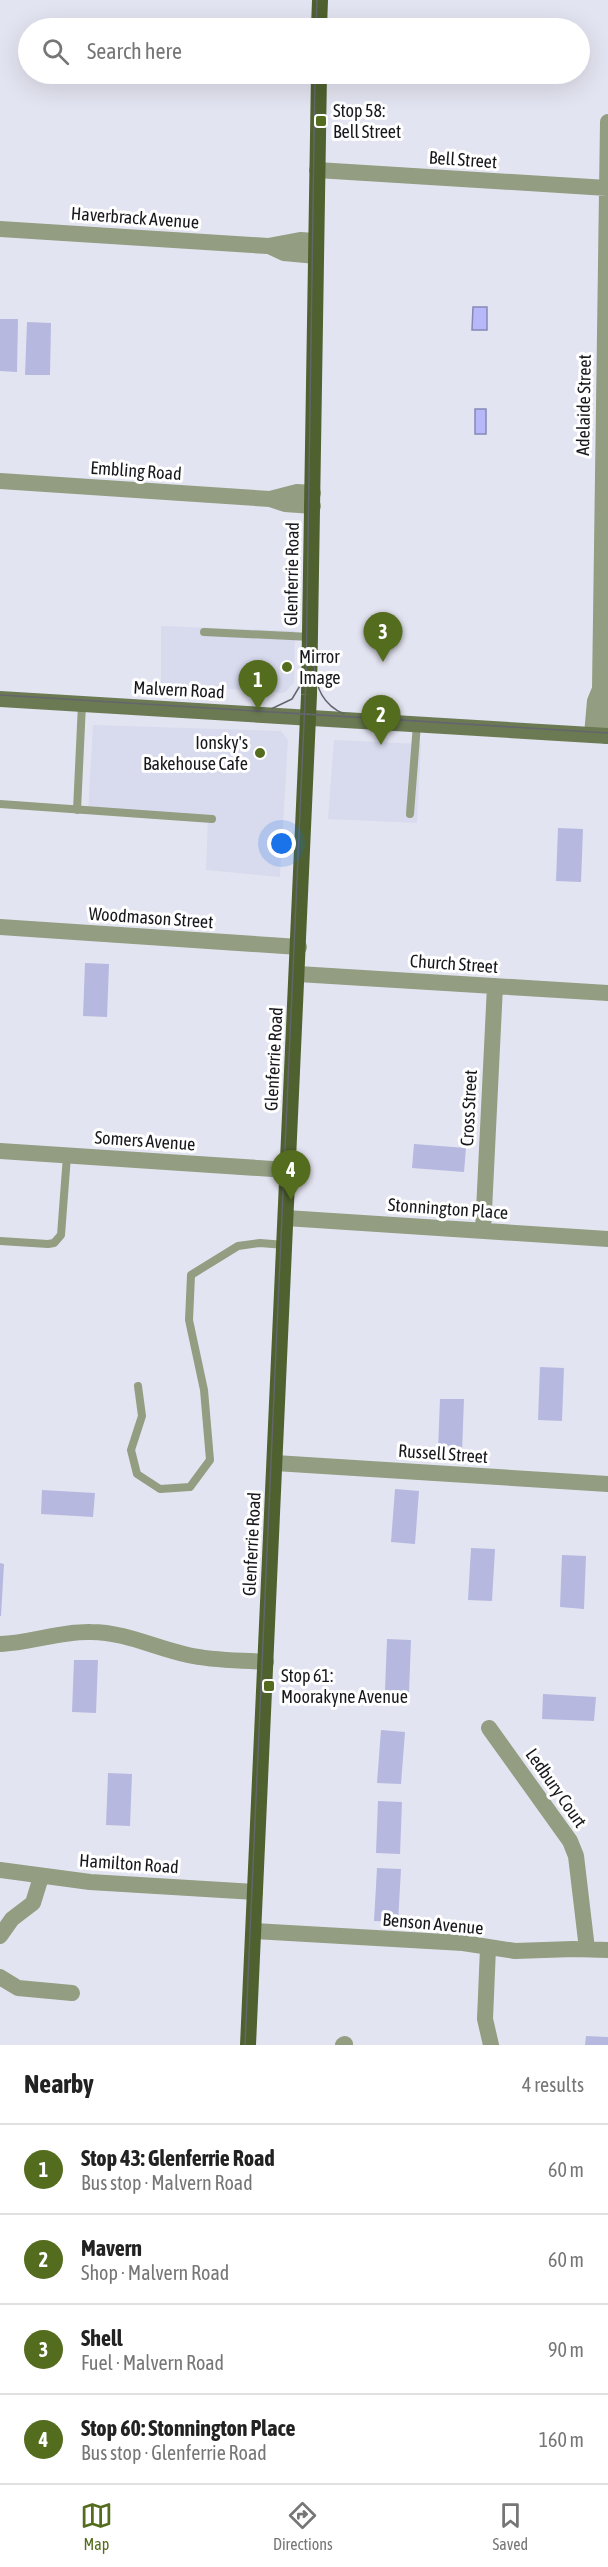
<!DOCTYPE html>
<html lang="en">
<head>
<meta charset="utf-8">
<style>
  body { margin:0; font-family:"Asap Condensed",sans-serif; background:#f2f2f2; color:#222 }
  .you { position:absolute; left:282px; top:844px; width:21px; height:21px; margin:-15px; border:4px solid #fff; border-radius:50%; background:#1a73e8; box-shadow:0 0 0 9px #1a73e833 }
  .badge { display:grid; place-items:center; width:39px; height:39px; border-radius:50%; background:#546c1d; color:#fff; font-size:20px; font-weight:700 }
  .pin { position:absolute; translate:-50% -50px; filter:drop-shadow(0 2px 3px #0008) }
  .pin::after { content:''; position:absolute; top:32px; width:21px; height:18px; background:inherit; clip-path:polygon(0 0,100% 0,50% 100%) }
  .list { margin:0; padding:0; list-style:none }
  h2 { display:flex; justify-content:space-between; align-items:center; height:78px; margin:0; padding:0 24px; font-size:26px }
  h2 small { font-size:20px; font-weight:400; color:#767676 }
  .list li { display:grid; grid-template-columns:39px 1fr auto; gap:18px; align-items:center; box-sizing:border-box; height:90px; padding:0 24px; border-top:2px solid #e0e0e0 }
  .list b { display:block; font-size:22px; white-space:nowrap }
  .list p { margin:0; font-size:20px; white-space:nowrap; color:#767676 }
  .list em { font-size:20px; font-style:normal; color:#767676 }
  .icon { flex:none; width:33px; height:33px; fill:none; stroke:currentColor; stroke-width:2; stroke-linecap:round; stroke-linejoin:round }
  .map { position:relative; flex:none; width:608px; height:2045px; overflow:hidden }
  .search { position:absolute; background:#fff; box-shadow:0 6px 24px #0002; left:18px; right:18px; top:18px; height:66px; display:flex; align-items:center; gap:15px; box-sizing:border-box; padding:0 21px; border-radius:33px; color:#767676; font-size:22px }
  .sheet { height:438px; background:#fff }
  nav { display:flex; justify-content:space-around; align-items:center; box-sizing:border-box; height:84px; border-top:2px solid #e0e0e0; background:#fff; font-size:16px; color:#767676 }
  nav a { display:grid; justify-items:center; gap:3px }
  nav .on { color:#546c1d }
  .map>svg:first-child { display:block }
</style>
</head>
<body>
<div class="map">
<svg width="608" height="2045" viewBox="0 0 608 2045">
  <rect width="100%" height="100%" fill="#e3e4f1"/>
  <path fill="#d8daee" d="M161,626l134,5 -1,52 -10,10 -123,-9z
    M93,725l188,6 7,9 -8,137 -74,-7 2,-52 -120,-6z
    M334,740l87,4 -4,79 -89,-4z"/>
  <path fill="#b6b8df" d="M0,319h18l-1,53 -17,-1z
    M27,322l24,1 -1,52h-25z
    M558,828l25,1 -2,53 -25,-1z
    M85,963l24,1 -2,53 -24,-1z
    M414,1144l52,4 -2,24 -52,-4z
    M540,1367l24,1 -2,53 -24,-1z
    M440,1399h24l-2,53 -24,-1z
    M395,1489l24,2 -4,53 -24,-2z
    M42,1490l53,3 -2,24 -52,-3z
    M471,1548l24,1 -3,52 -24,-1z
    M562,1555l24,1 -2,53 -24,-2z
    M0,1563l4,1 -3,52h-1z
    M387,1639l24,1 -2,52 -24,-1z
    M74,1660h24l-2,53 -24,-1z
    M543,1694l53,3 -2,24 -52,-2z
    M381,1730l24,2 -4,52 -24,-1z
    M108,1773l24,1 -2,52 -24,-1z
    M378,1801l24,1 -2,52 -24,-1z
    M377,1868l24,1 -3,53 -24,-1z
    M586,2036l22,1v8h-23z"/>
  <path fill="#b6b8f9" stroke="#8688b7" stroke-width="1.5" d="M473,307h14v23h-15z
    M475,409h11v25h-11z"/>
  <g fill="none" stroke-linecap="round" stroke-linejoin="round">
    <path stroke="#929d81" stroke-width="8" d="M204,632l107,5
      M0,804l212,15
      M77,810l5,-106
      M410,814l7,-90
      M0,1241l48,3 6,-1 7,-8 6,-79
      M138,1386l4,30 -11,34 6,24 23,15 30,-2 20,-27 -6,-70 -15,-70 2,-45 47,-29 22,-3 25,2"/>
    <path stroke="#929d81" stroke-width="16" d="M317,170l290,18
      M0,229l268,17 32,-6 16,1
      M269,246l15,7 32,3
      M0,481l270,18 15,5 28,2
      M270,499l27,-7 16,1
      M600,689l5,12 1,35
      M592,735l3,-34 5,-12 8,-567
      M0,927l299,20
      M298,974l310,19
      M0,1151l288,19
      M286,1218l322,21
      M483,1231l12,-245
      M275,1463l333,21
      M0,1644c31,-1 60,-13 91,-12 34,0 64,16 97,23 26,6 52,5 78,7
      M489,1728l81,113 6,15 11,93
      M0,1870l90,12 165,10
      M254,1931l209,12 52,8 58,-2 35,1
      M0,1936l12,-17 21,-16 8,-26
      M488,1948l-3,71 6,26
      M0,1977l18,11 54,5
      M343,2045l2,-1"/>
    <path stroke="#6b7a52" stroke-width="16" d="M0,699l608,37"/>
    <path stroke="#4f612e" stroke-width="16" d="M319,28l1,-28
      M248,2045l61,-1350 10,-621"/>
    <path stroke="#64656d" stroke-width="1.5" d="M316,28l1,-28
      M314,666c2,22 9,39 30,48
      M0,695l608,38
      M271,709l21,-10 12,-20
      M245,2045l61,-1367 9,-604"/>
  </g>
  <g fill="#546c1d" stroke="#fff" stroke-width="2">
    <rect x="315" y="115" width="12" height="12" rx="3"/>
    <circle cx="287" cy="667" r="6"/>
    <circle cx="260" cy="753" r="6"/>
    <rect x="263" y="1680" width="12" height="12" rx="3"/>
  </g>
  <g text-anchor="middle" stroke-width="6" stroke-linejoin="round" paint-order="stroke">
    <g font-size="18" fill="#17171c" stroke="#fff" text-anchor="start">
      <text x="333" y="117">Stop 58:<tspan x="333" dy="21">Bell Street</tspan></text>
      <text x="299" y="663">Mirror<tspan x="299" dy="21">Image</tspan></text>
      <text x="248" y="749" text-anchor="end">Ionsky's<tspan x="248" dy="21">Bakehouse Cafe</tspan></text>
      <text x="281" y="1682">Stop 61:<tspan x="281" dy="21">Moorakyne Avenue</tspan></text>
    </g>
    <g font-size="18" fill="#17171c" stroke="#fff">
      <text transform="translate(463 160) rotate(4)" y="6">Bell Street</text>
      <text transform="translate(135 218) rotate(4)" y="6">Haverbrack Avenue</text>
      <text transform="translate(584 405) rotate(-89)" y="6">Adelaide Street</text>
      <text transform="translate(136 471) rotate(4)" y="6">Embling Road</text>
      <text transform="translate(292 574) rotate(-89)" y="6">Glenferrie Road</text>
      <text transform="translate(179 690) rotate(3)" y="6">Malvern Road</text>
      <text transform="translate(151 918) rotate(4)" y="6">Woodmason Street</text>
      <text transform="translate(454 964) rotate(4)" y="6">Church Street</text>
      <text transform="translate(274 1059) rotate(-87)" y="6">Glenferrie Road</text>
      <text transform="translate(469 1108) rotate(-87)" y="6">Cross Street</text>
      <text transform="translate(145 1141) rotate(4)" y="6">Somers Avenue</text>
      <text transform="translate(448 1209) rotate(4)" y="6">Stonnington Place</text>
      <text transform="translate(443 1454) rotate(4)" y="6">Russell Street</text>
      <text transform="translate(252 1544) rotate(-87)" y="6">Glenferrie Road</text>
      <text transform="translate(556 1788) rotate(55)" y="6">Ledbury Court</text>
      <text transform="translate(129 1864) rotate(4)" y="6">Hamilton Road</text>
      <text transform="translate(433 1924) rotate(5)" y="6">Benson Avenue</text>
    </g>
  </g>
</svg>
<div class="you"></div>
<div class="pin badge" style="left:258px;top:710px">1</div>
<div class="pin badge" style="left:381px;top:745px">2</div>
<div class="pin badge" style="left:383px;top:662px">3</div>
<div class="pin badge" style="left:291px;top:1200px">4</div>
<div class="search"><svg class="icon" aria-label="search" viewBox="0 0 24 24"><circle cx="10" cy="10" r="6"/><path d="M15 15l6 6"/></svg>Search here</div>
</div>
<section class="sheet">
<h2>Nearby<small>4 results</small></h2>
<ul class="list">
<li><span class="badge">1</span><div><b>Stop 43: Glenferrie Road</b><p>Bus stop · Malvern Road</p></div><em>60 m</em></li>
<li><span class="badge">2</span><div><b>Mavern</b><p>Shop · Malvern Road</p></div><em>60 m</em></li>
<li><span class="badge">3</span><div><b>Shell</b><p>Fuel · Malvern Road</p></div><em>90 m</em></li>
<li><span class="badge">4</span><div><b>Stop 60: Stonnington Place</b><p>Bus stop · Glenferrie Road</p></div><em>160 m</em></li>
</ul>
</section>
<nav>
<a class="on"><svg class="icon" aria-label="map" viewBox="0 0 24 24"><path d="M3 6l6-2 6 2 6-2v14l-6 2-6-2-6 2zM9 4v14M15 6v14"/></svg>Map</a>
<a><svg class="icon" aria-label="directions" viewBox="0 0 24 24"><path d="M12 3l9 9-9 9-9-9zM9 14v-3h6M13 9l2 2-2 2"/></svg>Directions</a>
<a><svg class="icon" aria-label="saved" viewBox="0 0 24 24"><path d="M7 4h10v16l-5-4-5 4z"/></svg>Saved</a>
</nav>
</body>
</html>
